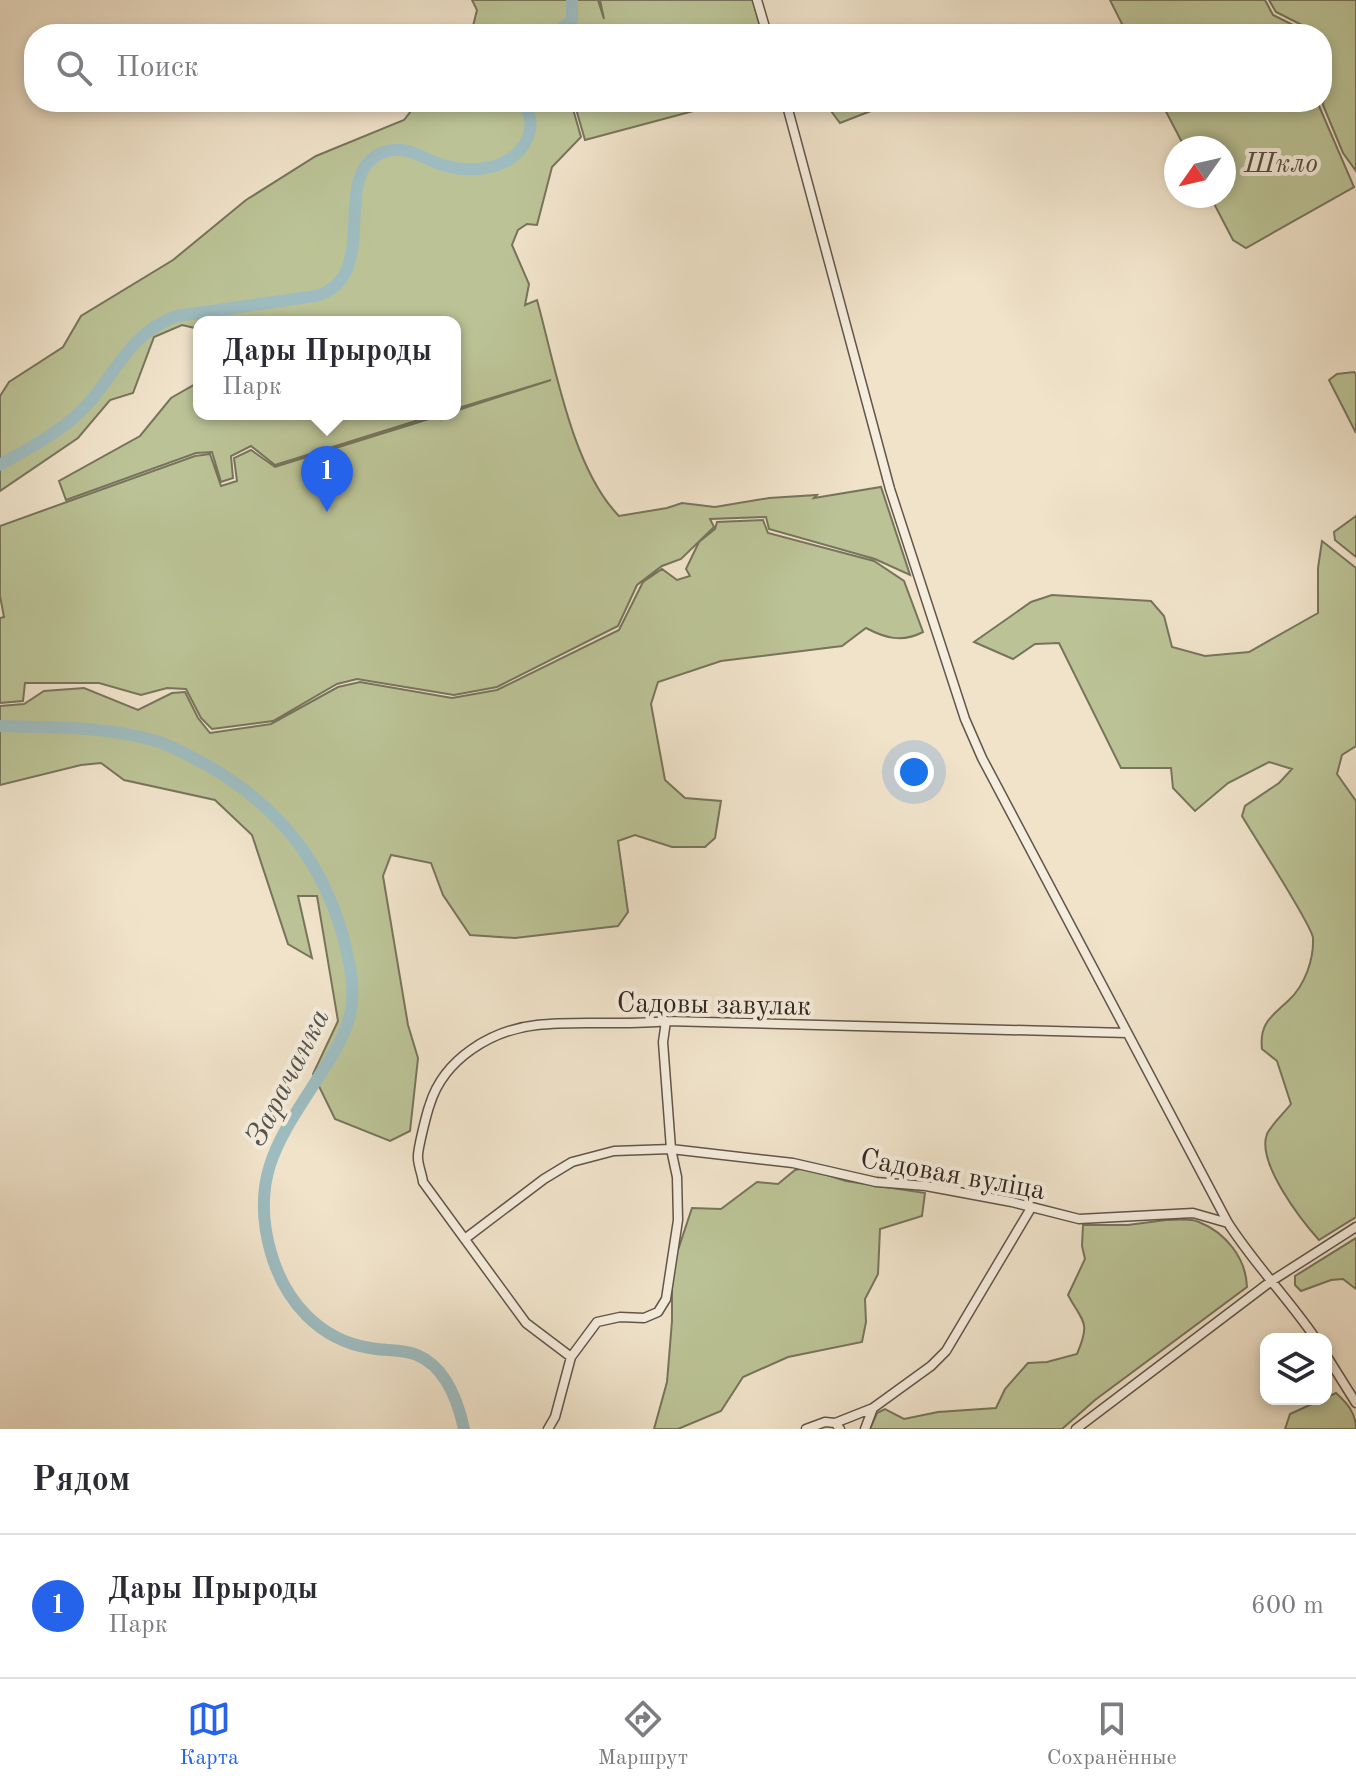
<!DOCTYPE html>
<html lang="ru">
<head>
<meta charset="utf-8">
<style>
  body { margin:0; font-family:"Old Standard TT",serif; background:#f2f2f3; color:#2b2b33 }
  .controls { position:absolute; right:24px; bottom:24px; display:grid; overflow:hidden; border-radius:16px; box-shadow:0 4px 12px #0003 }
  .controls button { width:72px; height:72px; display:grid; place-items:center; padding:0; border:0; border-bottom:2px solid #e1e1e2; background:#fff; color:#2b2b33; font:40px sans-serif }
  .compass { position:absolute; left:1164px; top:136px; width:72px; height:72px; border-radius:50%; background:#fff; box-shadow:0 4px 12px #0003; rotate:236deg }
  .you { position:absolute; left:914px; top:772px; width:28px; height:28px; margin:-20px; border:6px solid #fff; border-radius:50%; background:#1a73e8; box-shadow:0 0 0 12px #1a73e833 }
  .badge { display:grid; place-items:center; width:52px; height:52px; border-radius:50%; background:#2563eb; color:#fff; font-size:26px; font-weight:700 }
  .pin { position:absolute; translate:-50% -66px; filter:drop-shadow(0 2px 4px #0008) }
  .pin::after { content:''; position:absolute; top:42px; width:28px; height:24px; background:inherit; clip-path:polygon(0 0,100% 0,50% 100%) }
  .popup { position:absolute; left:193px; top:316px; width:268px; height:104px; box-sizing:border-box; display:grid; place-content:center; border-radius:16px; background:#fff; filter:drop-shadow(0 2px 6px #0005); font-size:26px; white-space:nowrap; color:#7c7c81 }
  .popup b { font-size:30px; color:#2b2b33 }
  .popup::after { content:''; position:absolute; left:50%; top:100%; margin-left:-16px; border:16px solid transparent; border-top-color:#fff }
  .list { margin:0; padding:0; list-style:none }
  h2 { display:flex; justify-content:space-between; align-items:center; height:104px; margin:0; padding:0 32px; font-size:34px }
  h2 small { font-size:26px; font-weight:400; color:#7c7c81 }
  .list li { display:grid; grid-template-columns:52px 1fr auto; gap:24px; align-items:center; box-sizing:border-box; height:144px; padding:0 32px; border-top:2px solid #e1e1e2 }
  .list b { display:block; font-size:30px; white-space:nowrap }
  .list p { margin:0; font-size:26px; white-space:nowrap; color:#7c7c81 }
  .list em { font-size:26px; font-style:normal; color:#7c7c81 }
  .icon { flex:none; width:44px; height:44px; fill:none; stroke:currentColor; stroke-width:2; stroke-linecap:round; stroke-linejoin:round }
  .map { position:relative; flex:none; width:1356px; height:1429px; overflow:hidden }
  .search { position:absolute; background:#fff; box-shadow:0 4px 12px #0003; left:24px; right:24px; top:24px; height:88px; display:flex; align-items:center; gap:20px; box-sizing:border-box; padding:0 28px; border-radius:32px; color:#7c7c81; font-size:30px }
  .sheet { height:248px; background:#fff }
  nav { display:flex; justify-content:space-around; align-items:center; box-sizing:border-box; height:112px; border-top:2px solid #e1e1e2; background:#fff; font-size:22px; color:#7c7c81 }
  nav a { display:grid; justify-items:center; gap:4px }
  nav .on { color:#2563eb }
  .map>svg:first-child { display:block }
</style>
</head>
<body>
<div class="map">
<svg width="1356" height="1429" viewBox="0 0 1356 1429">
  <rect width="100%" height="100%" fill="#f0e3ca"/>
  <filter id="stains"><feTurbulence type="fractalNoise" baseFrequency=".0025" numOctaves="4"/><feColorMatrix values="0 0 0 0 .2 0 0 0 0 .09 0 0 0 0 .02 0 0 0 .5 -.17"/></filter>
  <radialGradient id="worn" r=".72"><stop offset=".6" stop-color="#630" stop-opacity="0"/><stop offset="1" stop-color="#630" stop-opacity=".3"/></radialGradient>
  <path fill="#bbc396" stroke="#77745c" stroke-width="2" d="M472,0h126l6,19 -4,-19h153l9,34h-291l6,-24z
    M1110,0h155l8,15 26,13 2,6h-174z
    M1269,0h87v171l-13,-18 -20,-48 2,-18 -3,-9v-44h-16l-4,-9 -26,-13z
    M418,102h153l10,35 -29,30 -15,58 -10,-1 -9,6 -6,15 17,39 -4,21 12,-5c18,65 35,168 82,216l48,-8 15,-5 33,4 54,-9 48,-3 -3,3 67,-11 29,88 -35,-16 -106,-30 -3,-12 -56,2 4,8 -33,32 -19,7 -25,19 -19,41 -121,61 -43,8 -97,-16 -20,5 -64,37 -61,8 -11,-11 -15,-29 -19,-1 -26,7 -42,-12h-74l-2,18 -23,2v-85l4,-1 -4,-21v-70l195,-70 15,-2 11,32 16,-5 -3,-23 17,-8 24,17 170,-53h10v-3l96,-31 -96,29v-87h-256v7l-17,-4 -28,12 -21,56 -23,7 -32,38 -78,53v-95l9,-14 54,-35 18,-31 92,-56 73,-60 70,-44 88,-36z
    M574,102h153l-142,38z
    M836,102h58l-54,21 -9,-12z
    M1161,102h158v4l35,81 -108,61 -13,-8 -23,-44h14v-48h-39z
    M1354,372l2,2v59l-27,-53 8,-6z
    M199,382v32h239l-163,51 -24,-19 -20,10 2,22 -12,4 -9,-30 -16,1 -130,47 -7,-19 81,-45 31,-38z
    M1356,516v41l-21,-17 -1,-8z
    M763,520l5,13 106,28 30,20 19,51c-21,11 -38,6 -57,-4l-24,18 -121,15 -63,21 -7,22 14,76 20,18 36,3 -6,37 -10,9h-33l-37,-12 -17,6 10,71 -10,14 -103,12 -45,-3 -27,-40 -12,-32 -40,-8 -8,21 25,149 10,33 -8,73 -20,10 -55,-22 -22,-45 25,-53 -21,-125h-19l14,62 -24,-14 -36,-109 -37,-35 -91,-20 -23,-17 -20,2 -81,20v-79l24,-2 20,-13 40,-3 54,22 34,-17 13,-1 13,26 12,15 61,-9 67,-37 22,-5 92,16 45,-8 122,-60 24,-48 19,-13 15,11 13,-4 -4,-7 13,-27 16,-13 2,-7z
    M1322,541l34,27v178l-14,9 -5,19 19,27v416l-37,23c-18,-20 -63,-78 -52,-106 5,-10 17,-21 24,-30l-14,-43 -15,-12c-3,-26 10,-33 27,-49 16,-15 25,-41 24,-62 -1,-13 -60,-103 -71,-122l3,-10 34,-23 13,-14 -23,-7 -41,21 -33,28 -22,-23 -2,-20h-50l-62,-125 -24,1 -22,15 -39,-17 57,-40 21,-7 99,6 13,15 8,31 33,9 44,-4 69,-39v-45z
    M805,1168l41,13 79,12 -3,23 -42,13 -2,45 -13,25 1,23 -4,20 -74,15 -45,20 -22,34 -43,18h-24l13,-47 5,-61v-53l20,-60 29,1 36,-27 21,2 17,-14z
    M1166,1220c10,0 24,-2 33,2 27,11 47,36 48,65l-152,113 -33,29h-192l7,-16 8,-4 19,10 34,-7 58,-4 9,-19 23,-26 19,-1 30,-8c14,-33 6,-31 -9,-59l17,-36 -3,-13 1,-21h45z
    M1356,1238v51l-13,-10 -12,1 -30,11 -6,-6v-9z
    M1336,1393c11,10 20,20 20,36h-71l5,-15z"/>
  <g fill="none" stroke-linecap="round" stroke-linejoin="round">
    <path stroke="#9ebcc0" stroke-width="12" d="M554,34l18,-14v-20
      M0,465c26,-15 55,-30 78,-51 38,-35 46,-79 99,-98l139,-20c68,-19 11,-124 68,-144 23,-8 38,7 59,13 30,9 71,5 85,-28 5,-11 2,-25 -5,-35
      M0,726c52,2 106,0 156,15 17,5 33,15 49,23 74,42 119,98 140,180 5,22 10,44 6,66 -4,21 -16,42 -28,60 -40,64 -75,103 -52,183 14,48 48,87 99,95 15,3 33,1 47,7 29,12 41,46 47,74"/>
    <defs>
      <path id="minor" d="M757,0l10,34
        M786,102l104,387 75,230 17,39 246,465c27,42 60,75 88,116
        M466,1238l78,-59 28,-17 42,-11 57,-2 122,14 83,19 50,4 86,16 67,17 114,-6 35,10
        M1326,1355l30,48
        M571,1357l-45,-34 -103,-141c-1,-8 -5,-17 -5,-24 -1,-7 9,-46 12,-54 14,-45 61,-74 107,-79 43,-5 86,1 129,-4l461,12
        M873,1408l58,-42 15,-15 85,-143
        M835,1423l38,-15 -8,21
        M548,1429l7,-12 16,-60 26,-35 23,-5 24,1 14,-6 8,-13 12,-79 -1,-43 -6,-28 -8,-107 3,-21
        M806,1429l19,-7 10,1 5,6
        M1076,1429l194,-147 86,-55"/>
    </defs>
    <use href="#minor" stroke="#62554b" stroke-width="11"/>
    <use href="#minor" stroke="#f5eddd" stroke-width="8"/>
  </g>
  <g text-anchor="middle" stroke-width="8" stroke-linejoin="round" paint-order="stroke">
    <g font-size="28" font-style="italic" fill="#554d3e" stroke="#f5eddd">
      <text x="1281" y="172">Шкло</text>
    </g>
    <g font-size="28" fill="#332621" stroke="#f5eddd">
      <text transform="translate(714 1003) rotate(1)" y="10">Садовы завулак</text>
      <text transform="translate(953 1173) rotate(10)" y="10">Садовая вуліца</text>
    </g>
    <g font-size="30" font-style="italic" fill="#535351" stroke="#f5eddd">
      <text transform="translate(287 1077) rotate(-63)" y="10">Зарачанка</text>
    </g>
  </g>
  <rect width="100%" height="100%" filter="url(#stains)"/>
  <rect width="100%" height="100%" fill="url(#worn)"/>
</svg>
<div class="controls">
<button><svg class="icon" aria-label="layers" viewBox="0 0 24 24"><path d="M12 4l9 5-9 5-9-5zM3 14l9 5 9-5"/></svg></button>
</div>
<svg class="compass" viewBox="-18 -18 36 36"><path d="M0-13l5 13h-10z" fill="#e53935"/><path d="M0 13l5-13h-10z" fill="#7c7c81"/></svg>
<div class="you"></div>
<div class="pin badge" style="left:327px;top:512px">1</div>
<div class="popup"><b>Дары Прыроды</b>Парк</div>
<div class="search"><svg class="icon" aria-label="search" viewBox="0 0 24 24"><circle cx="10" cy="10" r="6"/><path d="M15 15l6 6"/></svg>Поиск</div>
</div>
<section class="sheet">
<h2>Рядом<small></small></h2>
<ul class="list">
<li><span class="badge">1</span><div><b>Дары Прыроды</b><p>Парк</p></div><em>600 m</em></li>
</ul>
</section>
<nav>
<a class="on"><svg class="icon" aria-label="map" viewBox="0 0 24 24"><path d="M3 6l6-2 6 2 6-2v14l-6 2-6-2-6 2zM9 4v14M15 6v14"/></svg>Карта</a>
<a><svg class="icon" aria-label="directions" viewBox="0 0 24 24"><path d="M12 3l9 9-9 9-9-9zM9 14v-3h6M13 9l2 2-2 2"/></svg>Маршрут</a>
<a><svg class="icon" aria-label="saved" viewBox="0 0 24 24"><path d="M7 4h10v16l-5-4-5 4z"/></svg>Сохранённые</a>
</nav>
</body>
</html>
